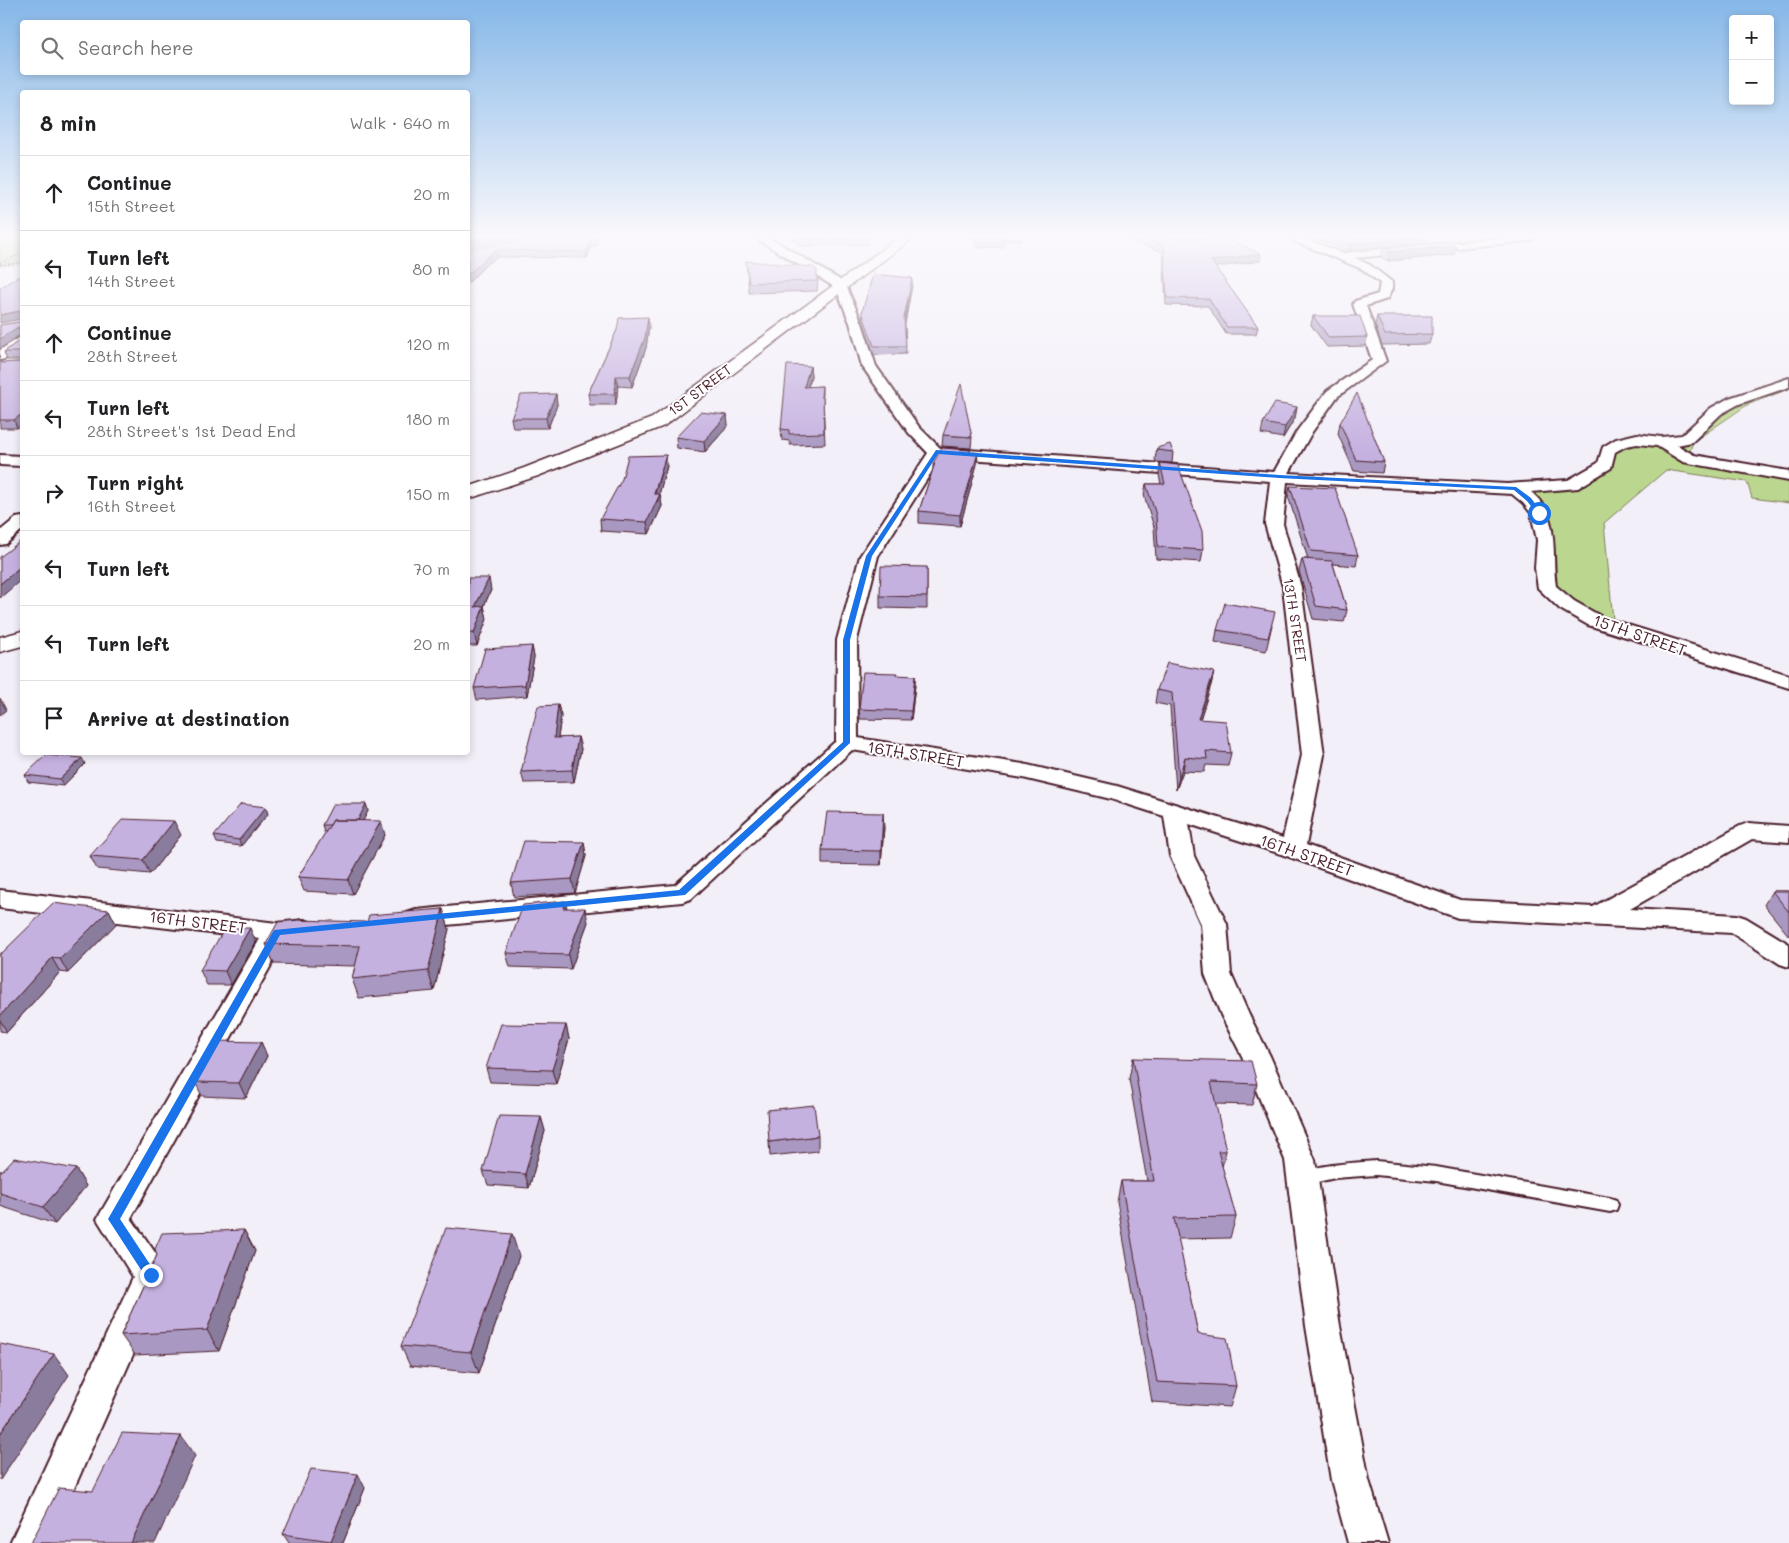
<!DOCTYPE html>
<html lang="en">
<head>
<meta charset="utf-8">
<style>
  body { margin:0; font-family:Mali,sans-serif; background:#f2f2f2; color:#202124 }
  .controls { position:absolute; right:15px; top:15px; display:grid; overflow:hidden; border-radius:5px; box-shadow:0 2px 8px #0003 }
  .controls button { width:45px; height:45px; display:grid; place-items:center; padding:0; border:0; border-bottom:1px solid #e0e0e0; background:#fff; color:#202124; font:25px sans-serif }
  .stop { position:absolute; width:15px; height:15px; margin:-11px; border:4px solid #1a73e8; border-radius:50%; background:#fff }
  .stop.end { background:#1a73e8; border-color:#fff; box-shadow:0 1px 5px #0008 }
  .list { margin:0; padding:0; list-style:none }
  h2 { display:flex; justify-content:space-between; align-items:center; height:65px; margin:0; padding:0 20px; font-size:21px }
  h2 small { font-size:16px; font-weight:400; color:#757577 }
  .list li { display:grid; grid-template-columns:32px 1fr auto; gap:15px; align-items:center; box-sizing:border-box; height:75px; padding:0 20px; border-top:1px solid #e0e0e0 }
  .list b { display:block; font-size:19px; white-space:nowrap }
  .list p { margin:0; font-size:16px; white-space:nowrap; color:#757577 }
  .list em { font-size:16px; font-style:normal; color:#757577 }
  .icon { flex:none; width:28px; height:28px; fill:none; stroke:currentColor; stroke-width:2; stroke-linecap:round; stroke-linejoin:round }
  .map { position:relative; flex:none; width:1789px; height:1543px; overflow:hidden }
  .search { position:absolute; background:#fff; box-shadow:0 2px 8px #0003; left:20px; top:20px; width:450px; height:55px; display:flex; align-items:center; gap:12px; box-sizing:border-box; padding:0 18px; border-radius:5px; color:#757577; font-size:19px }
  .panel { position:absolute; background:#fff; box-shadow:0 2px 8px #0003; left:20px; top:90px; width:450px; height:665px; border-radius:5px }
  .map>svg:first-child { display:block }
</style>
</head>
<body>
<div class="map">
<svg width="1789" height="1543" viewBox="0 0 1789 1543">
  <rect width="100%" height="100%" fill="#f3eff9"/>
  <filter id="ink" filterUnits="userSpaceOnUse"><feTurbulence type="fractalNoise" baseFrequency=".02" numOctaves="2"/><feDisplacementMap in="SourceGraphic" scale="10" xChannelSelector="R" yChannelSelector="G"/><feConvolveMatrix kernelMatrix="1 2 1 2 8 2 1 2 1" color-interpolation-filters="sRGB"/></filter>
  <g filter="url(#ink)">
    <path fill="#bbd78f" stroke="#827b5d" d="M0,238h22v25l-22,2z
      M1789,382v7l-42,16 -54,37 -4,12 100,18v31l-37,-5 -5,-16 -81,-12 -62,53 9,97 154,49 -172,-48 -48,-33 -8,-75 -24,-25 57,-3 33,-20 16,-23h53l42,-31z"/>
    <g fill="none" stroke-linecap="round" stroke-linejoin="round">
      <defs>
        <path id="lane" d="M1376,1161l60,6 174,31 6,2 2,5 -2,5 -6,2 -174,-31 -60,-6 -41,3 -31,7 -6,-2 -2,-5 2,-5c25,-9 52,-10 78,-12z"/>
        <path id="street" d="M758,238h12l75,45 17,40 14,43 43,61 21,21 334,24 23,-41 30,-40 45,-31 -19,-56 2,-3 23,-7 2,-11 -18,-14 -71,-29 -1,-2h14l38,15 157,-15h35l-5,3 -174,17 15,7 22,17v7l-5,10 -21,7 20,55 -49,36 -25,35 -23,41 218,11 61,-4 30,-17 5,-16 13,-8 21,-5 24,3 21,-2 29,-27 18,-10 60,-20v9l-50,17 -18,10 -29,28 -15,3 17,10 95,16v10l-106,-19 -26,-16 -20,-2 -11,2 -11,6 -4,16 -33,20 -47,4c30,24 20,62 25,94l18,15 28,16 187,58v13l-201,-63 -28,-16 -22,-21 -3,-20 2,-28 -6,-27 -8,-10 -11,-9 -225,-12 -4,42 18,63 23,168 -18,90 154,55 133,7 147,-81 8,-3 41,3v16l-37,-3 -122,70 107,6 9,3 43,26v23l-9,-3 -48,-31 -274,-15 -174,-63 -95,-31 5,32 33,68 4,50 18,41 21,41 45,104 25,166 29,154 19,63h-40l-17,-63 -25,-154 -21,-166 -43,-104 -21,-41 -16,-41 -4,-50 -31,-68 -6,-40 -53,-17 -88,-21 -171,-28 -161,149 -9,3 -266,26 -9,-3 -4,-6 4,-6 9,-3 259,-25 161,-144 1,-101 23,-84 68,-103 -19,-20 -47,-67 -12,-43 -14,-35 -77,-48zM941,457l329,24 -5,43 18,63 19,168 -19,83 -166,-52 -94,-22 -165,-26 -1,-98 21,-84z
          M22,336v10l-17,13 -5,1v-10z
          M0,455l22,1v10l-22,-1z
          M22,517v13l-16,14 -6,1v-14l16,-13z
          M0,890l277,33 27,-3 9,3 4,6 -4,6 -28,5 -154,278 32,46 5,11 -118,268h-40l123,-266 -36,-58 163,-280 -260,-31z"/>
        <path id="secondary" d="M898,238h15l-249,188 -126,50 -70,23v-12l56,-19 128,-50z
          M22,631v15l-22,6v-15z"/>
      </defs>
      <use href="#lane" stroke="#4a1f2b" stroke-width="4"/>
      <use href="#street" stroke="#4a1f2b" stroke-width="4"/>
      <use href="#secondary" stroke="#4a1f2b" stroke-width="3"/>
      <path stroke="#4a1f2b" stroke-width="2" stroke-dasharray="2 2" stroke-linecap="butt" d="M0,263l22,-9
        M0,265l22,-2"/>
      <use href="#lane" fill="#fff" fill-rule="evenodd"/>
      <use href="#street" fill="#fff" fill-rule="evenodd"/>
      <use href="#secondary" fill="#fff" fill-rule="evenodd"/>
    </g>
    <path fill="#a998c1" stroke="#4a1f2b" d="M598,238l-1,8h-5l-5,12 -89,-1 -10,6 -20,-12z
      M791,238h77v6l-68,2z
      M972,238h50v2h-19l1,1v6l-26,1z
      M1124,238h117l-10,2 29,21 -45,6 43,60 -2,7h-30l-18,-28 -42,-1 -3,-53 -38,-13z
      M1315,238h112l-1,5 -78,8z
      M1383,248l71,7 -66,6 -7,-4z
      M746,261l72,18 -1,12 -68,2z
      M22,274v151l-5,3h-17v-65l20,-1v-2h-13l-3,-8 16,-12v-5l-20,14v-24l20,-3z
      M912,278v7l-7,39 1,30 -32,1 -11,-35 -1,-8z
      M1313,316l54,21 -2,9 -38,1 -16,-22z
      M1377,316l55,18 -3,10 -47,1 -7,-20z
      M649,327l-3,21 -14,39 -14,-1 -2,19h-26l-2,-11 29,-64z
      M810,366l1,10 -3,11 14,-1v11h1l2,47 -35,1v-4l-8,-1 -1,-11z
      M556,394l1,11 -9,23h-35l-2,-10z
      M1297,407l-2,11 -12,20 -22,-4 2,-11z
      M727,415l1,11 -23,26 -28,-4 -1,-11z
      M1340,423l44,39 -2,11 -28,-2 -16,-37z
      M943,435l29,2 -1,11 -29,-2z
      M1157,448l16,4 -1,11 -16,-1 -1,-3z
      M970,450v3l7,11 -17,62 -41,-3v-12l14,-42v-6z
      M1160,463l43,87 -2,12 -45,-3 -2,-32 -10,-32 2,-11h15l-2,-9z
      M667,466l-8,28h1l2,12 -13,28 -48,-3 -1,-12z
      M1290,486l68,69 -2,11 -23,-2 14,46 -3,12 -31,-3 -14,-48 3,-12h6l-20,-63z
      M927,567v42l-47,-1v-12z
      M468,578l23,12 -7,16 3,13 -10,27h-9z
      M1272,625l-6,26 -51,-9 2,-12z
      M532,646l2,11 -7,39 -50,4 -3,-12z
      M1214,672l-3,13 -11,34 31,34 -3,13 -22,-1 -2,7 -21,-1 -7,19 -6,-84 -15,-3 2,-13z
      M915,676v9l-4,35 -51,-1 -1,-10z
      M558,705l3,11 -3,22 20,-1 3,12 -7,33 -50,1 -3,-11z
      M85,764l-22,22 -35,-4 -3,-7z
      M366,804l2,7 -5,9 22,15 -32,59 -49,-3 -6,-14 28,-45h-2l-2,-7z
      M268,814l-27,32 -24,-3 -3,-7z
      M884,827l-3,38 -59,-1v-14z
      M181,835l-31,39 -53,-5 -7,-13z
      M584,842l2,14 -11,37 -61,4 -3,-14z
      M1772,891h17v45l-25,-31z
      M565,901l2,7 21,14 -17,47 -61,-2 -4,-14z
      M443,909l6,20 -15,62 -75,7 -7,-19 3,-13 -81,-2 -8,-20 101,-22z
      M109,910l7,14 -48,49 -8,-1 -53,60 -7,-1v-78h2z
      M256,942l-25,43h-24l-7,-15z
      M566,1025l3,14 -13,45 -66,-2 -4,-14z
      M261,1042l6,14 -21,42 -44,-2 -7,-14z
      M1133,1058l124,26 -5,21 -37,-1 11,47 -4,16 14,50 -6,21 -52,1 20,95 38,52 -6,21 -78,-5 -35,-200 4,-21h26l-18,-102z
      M541,1117l4,14 -16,57 -41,-3 -5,-14z
      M818,1136v15l-48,5 -1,-14z
      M76,1169l10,17 -31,38 -55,-18v-35z
      M244,1230l11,21 -36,100 -84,4 -14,-20 36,-80z
      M519,1256l-40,117 -69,-7 -9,-20z
      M365,1488l-22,55h-54l-6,-9z"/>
    <path fill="#8a7c9d" stroke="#4a1f2b" d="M484,238h30l-46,11v-8z
      M1222,238h19l-20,4z
      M1417,238h10l-1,5 -78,8 1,-7z
      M591,239l1,7 -5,12 -1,-6z
      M1456,246l-2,9 -66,6 2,-9z
      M496,250l2,7 -10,6 -20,20v-8l19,-18z
      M1261,254l-1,7 -50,7 1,-7z
      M912,278v7l-8,41v-8z
      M20,311l2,8 -22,4v-8z
      M648,317l1,10 -3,21 -14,39 -2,-11z
      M18,327l3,7 -21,15v-10z
      M810,366l1,10 -6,21 -1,-10z
      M616,376l2,10 -2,19 -1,-11z
      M556,394l1,11 -9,23 -2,-10z
      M1297,407l-2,11 -12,20 2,-11z
      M22,414v11l-5,3 -3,-8z
      M727,415l1,11 -23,26 -1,-11z
      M978,453l-1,11 -17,62v-11z
      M666,455l1,11 -10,36 3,-8 2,12 -13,28 -2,-12z
      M21,566l1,4v9l-22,19v-14z
      M489,578l2,12 -13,29 -3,-12z
      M484,606l3,13 -10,27 -3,-13z
      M532,646l2,11 -7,39 -2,-11z
      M1214,672l-3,13 -15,47 2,-13z
      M915,676v9l-4,35v-9z
      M0,698l6,12 -6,5z
      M558,705l3,11 -5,34 -2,-12z
      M578,737l3,12 -7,33 -2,-12z
      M1185,757l-2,14 -7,19 3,-13z
      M82,758l3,6 -22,22 -3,-7z
      M366,804l2,7 -11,22 -3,-7z
      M266,807l2,7 -27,32 -2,-6z
      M883,813l1,14 -3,38v-14z
      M174,821l7,14 -31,39 -7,-14z
      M381,821l4,14 -32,59 -5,-14z
      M584,842l2,14 -11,37 -3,-14z
      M565,901l3,14 -5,-7z
      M585,908l3,14 -17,47 -3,-14z
      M443,909l6,20 -15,62 -6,-20z
      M109,910l7,14 -48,49 -8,-14z
      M250,928l6,14 -25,43 -6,-14z
      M52,958l8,14 -53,60 -7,-12v-4z
      M566,1025l3,14 -13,45 -4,-14z
      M261,1042l6,14 -21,42 -7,-15z
      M541,1117l4,14 -16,57 -4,-14z
      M76,1169l10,17 -31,38 -12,-17z
      M244,1230l11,21 -36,100 -12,-21z
      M512,1234l7,22 -40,117 -8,-21z
      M54,1354l15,21 -69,105v-46z
      M181,1436l14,20 -40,87h-24z
      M358,1474l7,14 -22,55h-10l-2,-2z"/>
    <path fill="#c5b1e0" stroke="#4a1f2b" d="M468,238h16l-16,3z
      M527,238h70v1h-6l-5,13 -90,-2 -9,7 -19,18v-24z
      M799,238h49l-48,1z
      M975,238h26l3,3 -26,1z
      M1140,238h86l35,16 -50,7 47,66h-31l-18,-28 -42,-1 -3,-53z
      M1332,238h85l-68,6z
      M1447,242l9,4 -66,6 -7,-4z
      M746,261l67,6 4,3v11l-68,2z
      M22,274v140l-8,6h-14v-57l20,-1v-10h-16l16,-12v-13h-2l-18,12v-14l20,-3v-11l-20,4v-27z
      M873,274l39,4 -8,40 2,28h-32l-12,-34z
      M1313,316h47l7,21 -38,1z
      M1377,316h55v18l-47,1z
      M648,317l-3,21 -15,38h-14l-1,18h-27l29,-64 2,-12z
      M787,365l23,1 -6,21 18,-1 -1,11h2l1,36 -35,1v-4l-8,-1z
      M961,384l11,53 -29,-2z
      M1357,393l27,69 -28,-2 -16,-37z
      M556,394l-10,24h-35l10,-23z
      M1275,403l22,4 -12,20 -22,-4z
      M700,412l27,3 -23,26 -28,-4z
      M1170,444l3,8 -15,-2 -1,-2z
      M942,448l28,2v3h8l-18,62 -41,-4 16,-48h-2z
      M666,455l-12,39h6l-13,28 -47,-3 22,-40 6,-23z
      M1160,463l18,2 24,66 1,19 -45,-3 -2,-32 -10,-31h19z
      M1290,486l45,2 23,67 -47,-4z
      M22,540v26h-1l-21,18v-27z
      M1302,559l30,2 15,49 -31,-4z
      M881,566l46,1v30l-47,-1z
      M468,578h21l-14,29 9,-1 -10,27h-6z
      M1225,603l50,9 -7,26 -51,-8z
      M532,646l-7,39 -51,3 11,-39z
      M1167,663l47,9 -16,47 28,2 5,32 -25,-2 1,8 -22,-2 -6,20 -7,-84 -15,-3z
      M863,672l34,1 -1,2 19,1 -4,35 -52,-2z
      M558,705l-4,33 24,-1 -6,33 -51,2 17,-66z
      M46,755l36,3 -22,21 -35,-4z
      M241,804l25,3 -27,33 -25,-4z
      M333,804h33l-8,16h-25l-3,5h-8z
      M827,812l56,1 -2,38 -59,-1z
      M123,819l51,2 -31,39 -53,-4z
      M333,820l48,1 -33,59 -50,-3z
      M524,841l60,1 -12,37 -61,4z
      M1772,891h17v21z
      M565,901l-2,7h22l-17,47 -62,-2 17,-48z
      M53,903l56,7 -49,49 -8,-1 -52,58v-63h2z
      M443,909l-15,62 -76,8 8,-33 -94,-2 12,-22 20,-2 69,2 2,-7z
      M225,928h25l-25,43 -25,-1z
      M501,1024l65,1 -14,45 -66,-2z
      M217,1041l44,1 -22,41 -44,-1z
      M1133,1058l118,3 6,23 -46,-2 15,69h-8l18,66 -62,1 24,116 29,4 9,48 -79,-4 -36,-201h33z
      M814,1105l4,31 -49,6 -2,-32z
      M499,1116l42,1 -16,57 -42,-3z
      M14,1158l62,11 -33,38 -43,-14v-22h2z
      M446,1228l66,6 -41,118 -70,-6z
      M244,1230l-37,100 -86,5 36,-80 -2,-6 7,-16z
      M0,1344l54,10 -54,80z
      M122,1433l59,3 -50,107h-100l28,-55 34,3z
      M311,1469l47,5 -27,67 -48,-7z"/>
  </g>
  <linearGradient id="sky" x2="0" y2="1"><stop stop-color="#85b7e8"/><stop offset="0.52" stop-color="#faf8fc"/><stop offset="1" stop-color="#faf8fc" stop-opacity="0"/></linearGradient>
  <rect width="1789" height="454" fill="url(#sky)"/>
  <path fill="#1a73e8" d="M936,450l343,25 237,12 15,11 11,15 -5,1 -10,-13 -13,-11 -235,-12 -341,-24 -66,102 -22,84v103l-165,152 -405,40 -160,284 37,56 -1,4 -5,2 -4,-2 -39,-60 166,-289 405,-40 164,-148v-102l23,-84z"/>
  <g text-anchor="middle" stroke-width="4" stroke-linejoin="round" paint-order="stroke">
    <g font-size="14" fill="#4a1f2b" stroke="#fff">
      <text transform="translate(700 390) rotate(-37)" y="5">1ST STREET</text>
      <text transform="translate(1295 620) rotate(81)" y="5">13TH STREET</text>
    </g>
    <g font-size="16" fill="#4a1f2b" stroke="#fff">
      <text transform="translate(1640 635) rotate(19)" y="6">15TH STREET</text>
      <text transform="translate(916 754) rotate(9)" y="6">16TH STREET</text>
      <text transform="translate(1307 855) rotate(19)" y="6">16TH STREET</text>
      <text transform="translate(198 922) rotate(7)" y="6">16TH STREET</text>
    </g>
  </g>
</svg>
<div class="controls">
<button>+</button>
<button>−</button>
</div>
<div class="stop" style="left:1539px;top:513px"></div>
<div class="stop end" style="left:151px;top:1275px"></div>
<div class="search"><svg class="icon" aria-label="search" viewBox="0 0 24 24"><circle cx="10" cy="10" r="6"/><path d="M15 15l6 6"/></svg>Search here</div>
<section class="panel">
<h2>8 min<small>Walk · 640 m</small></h2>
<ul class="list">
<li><svg class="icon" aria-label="ahead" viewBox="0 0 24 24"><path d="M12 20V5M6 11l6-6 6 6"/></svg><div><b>Continue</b><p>15th Street</p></div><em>20 m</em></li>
<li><svg class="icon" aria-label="left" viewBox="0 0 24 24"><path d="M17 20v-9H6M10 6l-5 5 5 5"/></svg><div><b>Turn left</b><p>14th Street</p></div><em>80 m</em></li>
<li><svg class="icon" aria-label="ahead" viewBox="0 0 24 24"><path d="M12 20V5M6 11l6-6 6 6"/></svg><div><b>Continue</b><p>28th Street</p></div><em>120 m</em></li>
<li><svg class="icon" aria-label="left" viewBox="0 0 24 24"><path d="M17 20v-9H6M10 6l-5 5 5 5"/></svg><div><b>Turn left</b><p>28th Street's 1st Dead End</p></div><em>180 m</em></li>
<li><svg class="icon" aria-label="right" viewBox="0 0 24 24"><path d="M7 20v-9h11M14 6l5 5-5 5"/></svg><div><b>Turn right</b><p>16th Street</p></div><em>150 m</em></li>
<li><svg class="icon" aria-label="left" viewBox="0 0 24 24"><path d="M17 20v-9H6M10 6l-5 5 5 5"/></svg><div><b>Turn left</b></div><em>70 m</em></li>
<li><svg class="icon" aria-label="left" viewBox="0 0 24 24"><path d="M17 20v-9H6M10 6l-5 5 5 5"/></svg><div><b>Turn left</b></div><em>20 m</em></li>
<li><svg class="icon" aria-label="arrive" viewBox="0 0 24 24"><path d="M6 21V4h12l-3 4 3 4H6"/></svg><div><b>Arrive at destination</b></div></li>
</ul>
</section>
</div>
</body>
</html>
